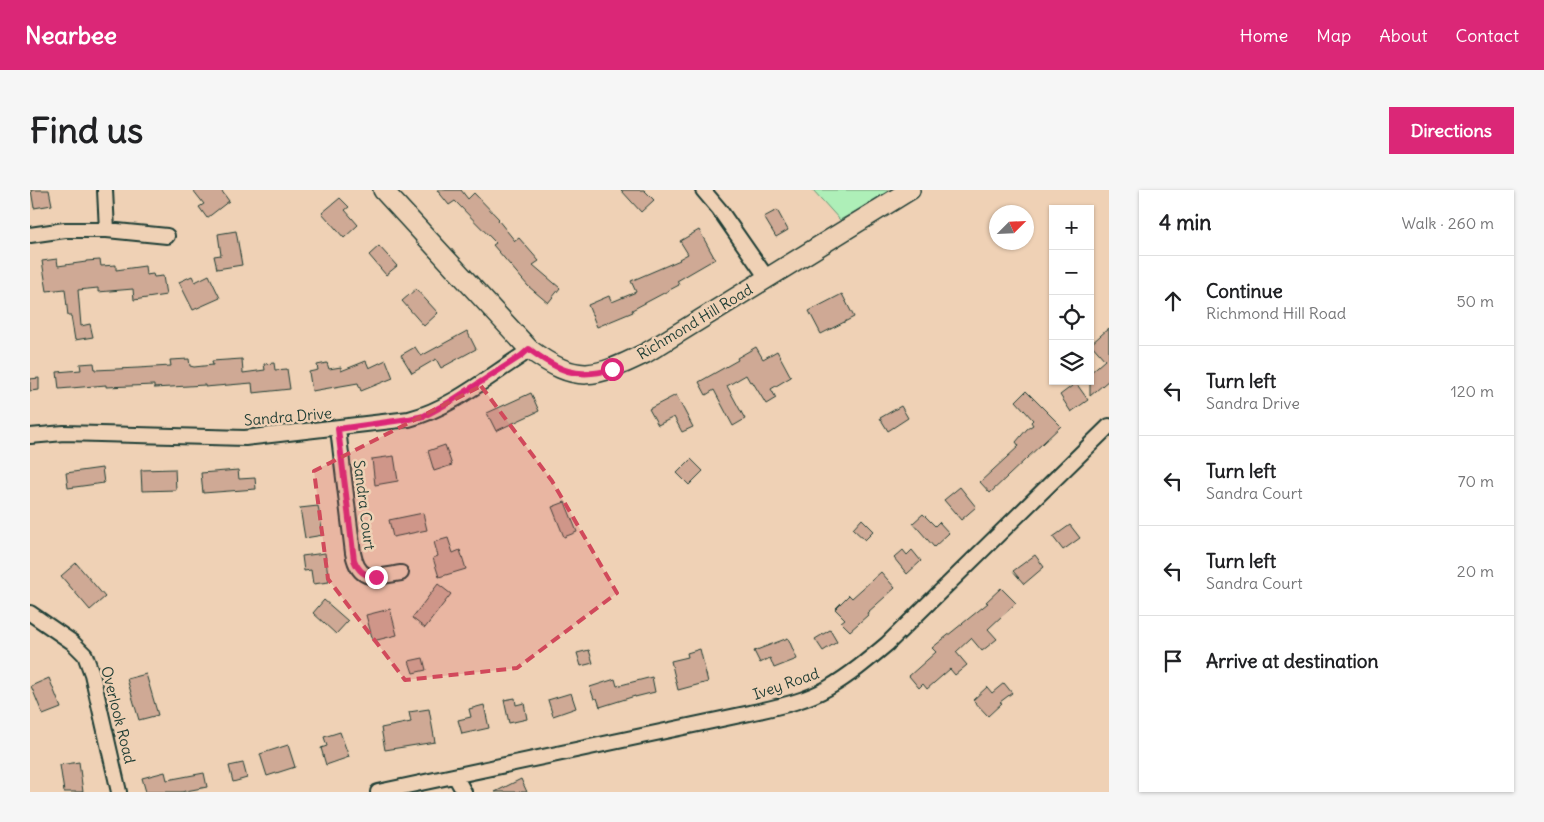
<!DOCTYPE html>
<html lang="en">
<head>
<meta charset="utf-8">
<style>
  body { margin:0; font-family:Delius,sans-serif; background:#f6f6f6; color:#202124 }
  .controls { position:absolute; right:15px; top:15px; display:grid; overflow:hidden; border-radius:0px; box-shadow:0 1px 4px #0004 }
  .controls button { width:45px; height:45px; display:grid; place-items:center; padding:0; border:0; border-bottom:1px solid #e0e0e0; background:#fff; color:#202124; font:25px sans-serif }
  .compass { position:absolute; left:959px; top:15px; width:45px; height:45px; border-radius:50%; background:#fff; box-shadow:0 1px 4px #0004; rotate:66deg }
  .stop { position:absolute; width:15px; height:15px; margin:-11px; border:4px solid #db2777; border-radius:50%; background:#fff }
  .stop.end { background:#db2777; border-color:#fff; box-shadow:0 1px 5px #0008 }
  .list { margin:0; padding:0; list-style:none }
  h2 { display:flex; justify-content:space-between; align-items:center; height:65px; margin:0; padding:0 20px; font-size:21px }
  h2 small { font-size:16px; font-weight:400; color:#757577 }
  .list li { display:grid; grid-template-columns:32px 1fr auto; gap:15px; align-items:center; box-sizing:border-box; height:90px; padding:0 20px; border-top:1px solid #e0e0e0 }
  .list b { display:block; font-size:19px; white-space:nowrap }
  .list p { margin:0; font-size:16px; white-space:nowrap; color:#757577 }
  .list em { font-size:16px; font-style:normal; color:#757577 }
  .icon { flex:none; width:28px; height:28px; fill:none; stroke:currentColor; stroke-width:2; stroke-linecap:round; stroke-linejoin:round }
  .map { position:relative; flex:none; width:1079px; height:602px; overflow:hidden; border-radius:0px }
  header { display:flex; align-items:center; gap:30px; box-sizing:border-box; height:70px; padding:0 25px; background:#db2777; color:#fff }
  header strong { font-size:24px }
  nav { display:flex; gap:28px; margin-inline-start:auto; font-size:18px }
  .intro { display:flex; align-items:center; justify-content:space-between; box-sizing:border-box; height:120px; padding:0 30px }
  h1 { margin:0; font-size:35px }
  .button { padding:12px 22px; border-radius:0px; background:#db2777; color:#fff; font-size:18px; font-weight:700 }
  main { display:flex; gap:30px; padding:0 30px }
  aside { flex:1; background:#fff; border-radius:0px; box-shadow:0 1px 4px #0004 }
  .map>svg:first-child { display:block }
</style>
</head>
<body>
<header>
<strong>Nearbee</strong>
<nav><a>Home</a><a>Map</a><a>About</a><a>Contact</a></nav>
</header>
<div class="intro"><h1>Find us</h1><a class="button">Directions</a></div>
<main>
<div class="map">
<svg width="1079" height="602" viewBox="0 0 1079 602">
  <rect width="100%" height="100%" fill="#efd1b5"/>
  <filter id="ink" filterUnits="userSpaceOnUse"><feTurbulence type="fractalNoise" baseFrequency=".02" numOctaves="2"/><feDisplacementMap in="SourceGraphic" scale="10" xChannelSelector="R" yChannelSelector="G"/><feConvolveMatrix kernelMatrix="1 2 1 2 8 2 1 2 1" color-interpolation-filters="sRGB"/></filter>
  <g filter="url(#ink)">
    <path fill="#aeefb8" stroke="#669676" d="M783,0h82l-55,30z"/>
    <path fill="#cfa995" stroke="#1f3d34" d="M1,0h18l3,15 -18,3z
      M163,0h28l8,11 -22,17 -8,-11 5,-3z
      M407,0h24l7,9 6,-6 25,26 -1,1 17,21 4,-3 20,23 -6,4 27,23 -12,15 -20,-17 -35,-41 3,-2 -41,-42 -6,4z
      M591,0h23l10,10 -13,12z
      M310,8l9,9 -4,3 13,15 -14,13 -22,-25z
      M747,20l11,20 -12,7 -12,-20z
      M669,40l16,29 -38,22 2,4 -47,25 1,2 -36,15 -9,-22 21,-9 3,6 24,-10 -5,-11 49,-21 -1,-1 9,-5 -8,-13z
      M206,41l6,34 -25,4 -3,-13 7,-1 -3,-21z
      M349,56l18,20 -11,9 -17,-20z
      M27,69l1,7 28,-4v-1l14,-1 1,6 15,-1v5l29,-4 1,9 7,-1 1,3 9,-1 3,19 -32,5 -1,-11 -35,3v-4l-20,2 3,36 9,-2 3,13 -18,3 -4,-24h-3l-3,-27 -18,2 -5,-30z
      M179,85l11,23 -27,12 -14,-28 13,-6 3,6z
      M386,99l22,24 -14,13 -22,-25z
      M812,104l12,23 -33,17 -12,-23z
      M1079,138v52l-19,16v-23l15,-13 -14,-16z
      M437,141l9,18 -35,19 -5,-9 -24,14 -11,-18 14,-8 6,9z
      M726,157l7,12 14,-8 14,26 -20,12 5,9 -10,6 -14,-23 -2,1 -4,-7 -19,11 18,33 -12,7 -19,-36 -8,5 -7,-13 39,-22 -1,-2z
      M159,169l1,7 4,1 19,-2 -1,-4 30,-2 1,14 22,-3 -1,-6 10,-1 1,7 12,-1 3,20 -37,4 -1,-10 -47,4v-2l-51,3v-3l-48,2v-2l-47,4 -2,-17 24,-2 -1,-6 14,-1 1,7 43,-2 33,-2 -1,-6z
      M356,170l7,18 -32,13 -3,-8 -46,8 -3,-19 9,-2 -1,-5 10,-2 2,6 12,-2v4l25,-10 3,7z
      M9,188v12l-9,1v-12z
      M1046,193l12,17 -17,12 -11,-17z
      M996,201l35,35 -71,67 -10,-11 39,-36 -3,-4 11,-13 6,-4 -2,-3 2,-2 -17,-19z
      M501,203l8,18 -43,20 -9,-18z
      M646,205l17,32 -11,5 -8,-15 -16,8 -9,-16z
      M871,216l7,12 -20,13 -8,-13z
      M415,255l7,20 -18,6 -6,-20z
      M364,266l4,25 -23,4 -3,-26z
      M661,269l12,12 -14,14 -12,-12z
      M72,278l2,15 -36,5 -2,-15z
      M145,279l1,21 -34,1 -1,-21z
      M208,280l1,9 16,-1 1,11 -53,4 -2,-20z
      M930,297l16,20 -15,13 -17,-20z
      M535,312l12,30 -13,5 -12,-30z
      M288,316l5,29 -18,3 -5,-30z
      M393,323l4,17 -34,7 -4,-17z
      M893,324l12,12 4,-4 10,11 -15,14 -21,-24z
      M832,329l12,12 -9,9 -12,-11z
      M1040,335l10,13 -17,12 -10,-13z
      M418,348l5,15 7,-3 6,19 -27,8 -6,-19 5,-2 -4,-14z
      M873,360l4,5 5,-5 9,11 -14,13 -13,-16z
      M295,363l4,29 -16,2 -2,-14 -7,1 -2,-15z
      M1005,365l9,12 -20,17 -11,-13z
      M46,373l29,34 -15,13 -29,-34z
      M851,382l14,16 -28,25 1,2 -18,16 -9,-9 4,-3 -10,-10 14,-14 3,3z
      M408,394l13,10 -26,34 -13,-10z
      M971,398l15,15 -28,26 9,10 -15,12 -11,-13 -15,14 11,13 -12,10 -5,-6 -23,20 -4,-5 -4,4 -10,-12 27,-24 -4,-4 56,-45 -2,-1z
      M294,410l24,21 -12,13 -23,-21z
      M360,419l7,26 -24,6 -7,-26z
      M800,440l7,12 -14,9 -8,-12z
      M758,448l9,21 -23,9 -4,-10 -10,5 -6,-12z
      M670,459l8,33 -30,8 -7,-29 17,-4 -1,-4z
      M559,460l4,13 -12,3 -4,-13z
      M393,468l3,12 -13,3 -4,-12z
      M116,484l12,41 -19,5 -12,-41z
      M622,487l3,15 -20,5v-1l-35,11 -3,-9 -3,1 -4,-12 25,-8 2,7z
      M19,488l12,30 -18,7 -12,-29z
      M974,493l8,10 -12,9 2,1 -14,13 -15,-16 14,-13 5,6z
      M541,503l5,15 -23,8 -5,-16z
      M485,508l1,7 8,-2 3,16 -18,4 -5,-23z
      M454,515l5,23 -27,6 -4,-14 13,-3 -2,-8z
      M399,519l6,33 -50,8 -4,-22 30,-6 -2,-10z
      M310,542l9,25 -23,8 -5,-17 6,-2 -3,-9z
      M258,555l7,22 -28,9 -7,-22z
      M49,572l4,30h-19l-4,-27z
      M213,573l4,15 -14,4 -4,-16z
      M135,582l2,8 37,-7 3,14 -26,5h-35l-4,-14z
      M491,589l6,13h-32z"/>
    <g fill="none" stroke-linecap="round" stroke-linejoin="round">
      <defs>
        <path id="street" d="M75,0l2,40
          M673,0l16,19 48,69
          M0,45l35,-5h42l60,6
          M308,239l15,124c6,31 23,24 48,20
          M0,246l34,-3 181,5 164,-19c40,-10 78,-41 112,-63l8,-7
          M0,423l42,29 13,13 7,19 27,118
          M425,586l9,16
          M348,602l372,-79c26,-6 54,-11 78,-25 21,-12 40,-28 59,-44l222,-218"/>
        <path id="secondary" d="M353,0l146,159c49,36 65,29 117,4l264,-163"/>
      </defs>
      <use href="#street" stroke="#1f3d34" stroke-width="18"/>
      <use href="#secondary" stroke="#1f3d34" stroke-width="22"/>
      <use href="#street" stroke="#efd1b5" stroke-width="14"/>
      <use href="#secondary" stroke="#efd1b5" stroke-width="19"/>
    </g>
  </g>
  <g fill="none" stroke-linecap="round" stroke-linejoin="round" filter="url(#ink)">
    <path stroke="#db2777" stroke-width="6" d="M346,387c-12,-2 -17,-5 -22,-17l-16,-131 71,-10 15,-3 24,-13 73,-47 8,-7c28,21 48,31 83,20"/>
  </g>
  <path fill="#d1495b" fill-opacity="0.2" stroke="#d1495b" stroke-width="4" stroke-dasharray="10 6" stroke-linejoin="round" d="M451,196l71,95 65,112 -100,75 -112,12 -77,-101 -14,-108z"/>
  <g text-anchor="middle" stroke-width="5" stroke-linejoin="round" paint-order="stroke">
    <g font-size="15" fill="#1f3d34" stroke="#efd1b5">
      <text transform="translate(665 132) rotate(-31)" y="5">Richmond Hill Road</text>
      <text transform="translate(258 227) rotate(-5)" y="5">Sandra Drive</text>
      <text transform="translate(334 315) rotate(83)" y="5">Sandra Court</text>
      <text transform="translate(756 494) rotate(-19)" y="5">Ivey Road</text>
      <text transform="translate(88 525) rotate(76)" y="5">Overlook Road</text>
    </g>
  </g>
</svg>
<div class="controls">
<button>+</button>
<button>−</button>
<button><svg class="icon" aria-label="locate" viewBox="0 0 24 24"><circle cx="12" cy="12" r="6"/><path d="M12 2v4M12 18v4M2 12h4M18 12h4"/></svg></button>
<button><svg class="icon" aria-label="layers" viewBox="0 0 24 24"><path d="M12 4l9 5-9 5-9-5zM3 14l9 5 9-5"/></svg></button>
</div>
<svg class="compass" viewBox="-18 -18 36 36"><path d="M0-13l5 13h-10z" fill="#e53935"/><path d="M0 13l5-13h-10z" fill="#757577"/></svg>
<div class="stop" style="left:582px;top:179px"></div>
<div class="stop end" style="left:346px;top:387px"></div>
</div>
<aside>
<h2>4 min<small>Walk · 260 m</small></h2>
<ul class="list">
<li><svg class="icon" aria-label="ahead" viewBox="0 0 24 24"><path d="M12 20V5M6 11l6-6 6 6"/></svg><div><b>Continue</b><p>Richmond Hill Road</p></div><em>50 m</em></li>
<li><svg class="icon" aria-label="left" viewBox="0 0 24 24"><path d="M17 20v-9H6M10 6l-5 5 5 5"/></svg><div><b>Turn left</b><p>Sandra Drive</p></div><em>120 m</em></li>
<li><svg class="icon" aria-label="left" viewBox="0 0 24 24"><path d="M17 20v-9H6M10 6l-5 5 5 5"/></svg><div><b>Turn left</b><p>Sandra Court</p></div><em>70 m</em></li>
<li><svg class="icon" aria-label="left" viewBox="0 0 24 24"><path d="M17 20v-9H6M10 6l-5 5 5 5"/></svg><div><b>Turn left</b><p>Sandra Court</p></div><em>20 m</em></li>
<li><svg class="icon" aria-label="arrive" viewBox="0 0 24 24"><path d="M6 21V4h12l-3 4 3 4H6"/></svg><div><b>Arrive at destination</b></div></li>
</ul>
</aside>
</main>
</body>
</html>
